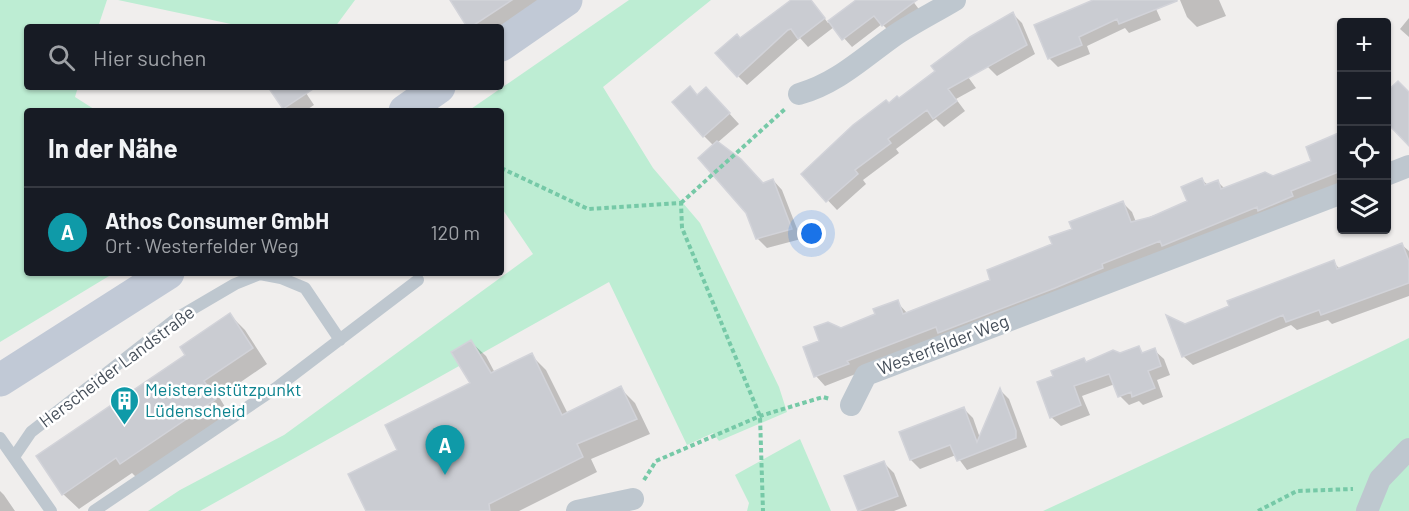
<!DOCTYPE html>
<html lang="de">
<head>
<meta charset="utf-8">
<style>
  body { margin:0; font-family:Barlow,sans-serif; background:#242831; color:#f1f3f6 }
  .controls { position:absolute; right:18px; top:18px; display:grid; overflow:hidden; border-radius:6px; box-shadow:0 2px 4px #0004 }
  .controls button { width:54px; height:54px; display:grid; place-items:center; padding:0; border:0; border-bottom:2px solid #363941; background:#171b24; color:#f1f3f6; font:30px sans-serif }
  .you { position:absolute; left:812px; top:234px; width:21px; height:21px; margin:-15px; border:4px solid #fff; border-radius:50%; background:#1a73e8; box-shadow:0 0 0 9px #1a73e833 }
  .badge { display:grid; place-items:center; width:39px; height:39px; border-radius:50%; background:#ea580c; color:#fff; font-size:20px; font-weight:700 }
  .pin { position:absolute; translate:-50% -50px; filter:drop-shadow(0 2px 3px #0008) }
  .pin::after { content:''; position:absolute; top:32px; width:21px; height:18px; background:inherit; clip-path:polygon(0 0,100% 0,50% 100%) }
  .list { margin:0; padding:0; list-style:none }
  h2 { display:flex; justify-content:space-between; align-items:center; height:78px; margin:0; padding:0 24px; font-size:26px }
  h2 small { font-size:20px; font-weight:400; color:#9ea1a6 }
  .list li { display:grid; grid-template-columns:39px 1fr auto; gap:18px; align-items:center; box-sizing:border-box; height:90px; padding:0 24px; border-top:2px solid #363941 }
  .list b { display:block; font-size:22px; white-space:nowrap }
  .list p { margin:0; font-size:20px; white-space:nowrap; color:#9ea1a6 }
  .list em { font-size:20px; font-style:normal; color:#9ea1a6 }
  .icon { flex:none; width:33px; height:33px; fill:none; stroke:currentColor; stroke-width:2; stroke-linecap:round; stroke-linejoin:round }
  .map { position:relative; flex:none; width:1409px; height:511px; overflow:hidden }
  .search { position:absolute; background:#171b24; box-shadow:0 2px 4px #0004; left:24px; top:24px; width:480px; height:66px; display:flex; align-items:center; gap:15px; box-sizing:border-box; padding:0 21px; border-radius:6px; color:#9ea1a6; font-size:22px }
  .panel { position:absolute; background:#171b24; box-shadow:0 2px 4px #0004; left:24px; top:108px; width:480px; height:168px; border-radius:6px }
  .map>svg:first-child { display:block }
</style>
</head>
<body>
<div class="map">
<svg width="1409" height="511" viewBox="0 0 1409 511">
  <rect width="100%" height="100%" fill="#f0eeed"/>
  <path fill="#bdedd3" d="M0,0h107l-9,27h-71v60h51l-3,10 22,14h-70v162h87l-114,69z
    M118,0h237l-20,27h-90z
    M629,0h82l-108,87 50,81 47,55 79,164 8,25 -68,29 -6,-8 -26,12 -78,-163 -409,229h-52l32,-21 104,-55 249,-181 -32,-47v-96h-33z
    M1409,338v173h-366l190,-88z
    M800,439l31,72h-84l2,-8 -14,-28z"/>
  <path fill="#0003" d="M451,0h86l2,3 -38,24h-32z
    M793,0h18l17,23 30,-23h54l9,12 -29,22 -10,-10 -30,23 -18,-20 -26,20 -8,-9 -53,47 -9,-9 2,-36z
    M1096,0h56l9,20 -32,13 -4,-5 -38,18 3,8 -32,13 -9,-9z
    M1180,0h39l7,16 -29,11 -10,-10z
    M1013,14l9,9 13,31 -38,22 -9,-9z
    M1409,18v19l-9,-8z
    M958,63l18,25 -20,11 9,12 -21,16 -8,-8 -40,30 3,4 -36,27 3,4 -29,26 -34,-36 86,-69z
    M270,87h32l12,18 -9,6h-17z
    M698,96l18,3 23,25 -22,19 46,41 10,-4 9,10 19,49 -34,9 -10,-10 -9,-25 -34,-67 -10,-10z
    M1342,134v50l-517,202 -9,-10 -11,-28 36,-19 36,-14 20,-13 11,12 84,-33 62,-36 19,-15 50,-27 9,9 4,10 53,-20 13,-22 6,5 9,-4 8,8 48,-12 40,-16 -5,-14z
    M1402,245l7,6v45l-77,28 -4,-4 -31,10 -6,-5 -98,40 -10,-9 2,-31 148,-63 7,7z
    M230,315l15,15 22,34 -48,33 11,18 -93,63 -5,-5 -53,36 -16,-15 124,-139z
    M471,342l15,14 9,17 36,-18 15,15 22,44 52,-26 15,15 15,31 -59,25 6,13 -78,39h-153l33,-61 73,-66z
    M1139,348l5,6 10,-4 10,9 6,16 -13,5 6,17 -20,8 -4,-4 -10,4 -9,-9 -5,-12 -33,12 8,19 -29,11 -10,-9 4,-40 29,-17 3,3z
    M1000,390l9,9 18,48 -60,23 -11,-15 -36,14 -9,-9 -10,-27 63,-24 9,9 7,20z
    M884,463l10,10 13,33 -13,5h-35l-13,-34z
    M0,491l4,4 11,16h-15z"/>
  <path fill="#caccd2" stroke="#d2d3d9" stroke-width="1.5" d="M450,0h62l-41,27h-4z
    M791,0h20l14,18 -27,21 -7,-10 -3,1 -51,47 -22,-24 22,-19 3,4z
    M856,0h61l-35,26 -8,-10 -32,24 -14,-19z
    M1093,0h84v1l-58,23 -2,-5 -38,18 3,8 -34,14 -14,-34z
    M1013,12l14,33 -79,44 9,12 -24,18 -6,-9 -39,29 3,4 -36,27 3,4 -32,28 -25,-28 52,-49 33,-25 3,3 8,-7 2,2 36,-27 -4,-5 39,-29z
    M1398,81l11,11v54l-23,-24v-30z
    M690,86l7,9 9,-8 24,26 -27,24 -31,-35z
    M268,87h48l-33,22z
    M1341,132v39l-50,20 2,5 -35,15 -1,-4 -95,39 -2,-5 -58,23 1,4 -48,20 -117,45 -2,-6 -89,34 2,3 -35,13 -11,-30 16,-6 -5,-14 14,-5 13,6 34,-14 -2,-5 25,-9 5,14 87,-34 -3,-10 65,-26 -3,-7 23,-8 -3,-7 54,-21 8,21 20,-5 36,-16 -6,-14 21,-9 3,7 13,-5 3,9 44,-17 8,4 38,-15 -5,-14z
    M717,141l24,18 22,24 10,-4 19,50 -36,10 -10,-26 -48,-55z
    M1402,243l7,18v22l-88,32 -2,-5 -33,12 -3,-7 -101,42 -16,-42 19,9 44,-18 -2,-5 107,-41 3,9z
    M230,313l23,35 -49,33 12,18 -96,65 -4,-6 -54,37 -26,-39 149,-101 -5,-8z
    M471,340l20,33 41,-20 30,62 59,-29 16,33 -60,25 6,13 -94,47 1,7h-124l-18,-37 49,-24 -12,-25 85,-42 -19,-31z
    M1139,346l3,7 13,-5 6,18 -13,5 7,17 -23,9 -1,-5 -13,5 -9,-23 -35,12 7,19 -31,13 -13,-36 16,-6 -2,-5 33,-13 2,4 27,-12 7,3z
    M1000,388l16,43v7l-59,23 -7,-16 -40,15 -11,-28 65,-25 13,35z
    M884,461l14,35 -40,15 -14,-35z"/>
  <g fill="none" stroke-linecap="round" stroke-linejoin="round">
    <path stroke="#76c9a7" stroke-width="4" stroke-dasharray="4.5 3" stroke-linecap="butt" d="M501,168l87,41 93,-6 1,25 78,188 3,95
      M681,203l104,-94
      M644,480l12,-19 104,-45 63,-19 7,2
      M1258,511l39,-20 56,-2"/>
    <path stroke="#bec7cf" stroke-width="12" d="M0,438l51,73
      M14,457l17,-25 146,-114 58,-34 25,-10 21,4 24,10 35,52
      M94,511l182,-123 142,-108"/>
    <path stroke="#bec7cf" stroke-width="22" d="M799,94c37,-10 64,-36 95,-58 19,-13 41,-24 61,-36
      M1386,175l23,-9
      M851,405l15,-30 476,-182
      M577,511l56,-12
      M1367,511l13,-32 29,-30"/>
    <path stroke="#c1c9d6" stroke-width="33" d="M501,45l65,-45
      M405,111l34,-24
      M0,380l168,-107"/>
  </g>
  <defs>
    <symbol id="building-pin" viewBox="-11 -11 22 30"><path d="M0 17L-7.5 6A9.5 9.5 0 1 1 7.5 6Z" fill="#0f9aa8" stroke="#fff"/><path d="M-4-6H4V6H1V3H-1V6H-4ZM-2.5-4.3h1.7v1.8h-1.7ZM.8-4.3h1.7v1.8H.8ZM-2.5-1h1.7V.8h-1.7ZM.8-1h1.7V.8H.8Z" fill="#fff"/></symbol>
  </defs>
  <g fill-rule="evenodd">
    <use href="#building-pin" x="108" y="384" width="33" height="45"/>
  </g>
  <g text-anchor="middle" stroke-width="5" stroke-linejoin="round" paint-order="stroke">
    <g font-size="18" fill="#464f5a" stroke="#fff">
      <text transform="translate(943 345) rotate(-21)" y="6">Westerfelder Weg</text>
      <text transform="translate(117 367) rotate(-37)" y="6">Herscheider Landstraße</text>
    </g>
    <g font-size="18" fill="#0d838f" stroke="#fff" text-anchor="start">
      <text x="145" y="396">Meistereistützpunkt<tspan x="145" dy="21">Lüdenscheid</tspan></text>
    </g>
  </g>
</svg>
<div class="controls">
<button>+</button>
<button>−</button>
<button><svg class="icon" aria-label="locate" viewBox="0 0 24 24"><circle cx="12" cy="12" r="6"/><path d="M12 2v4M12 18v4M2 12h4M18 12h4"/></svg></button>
<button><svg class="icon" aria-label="layers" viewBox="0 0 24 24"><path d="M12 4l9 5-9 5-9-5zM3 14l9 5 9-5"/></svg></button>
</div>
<div class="you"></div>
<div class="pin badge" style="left:445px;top:475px;background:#0f9aa8">A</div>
<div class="search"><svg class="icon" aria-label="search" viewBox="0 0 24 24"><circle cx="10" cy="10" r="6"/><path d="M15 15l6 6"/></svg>Hier suchen</div>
<section class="panel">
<h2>In der Nähe<small></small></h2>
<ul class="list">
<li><span class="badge" style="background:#0f9aa8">A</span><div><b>Athos Consumer GmbH</b><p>Ort · Westerfelder Weg</p></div><em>120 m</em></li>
</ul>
</section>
</div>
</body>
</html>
